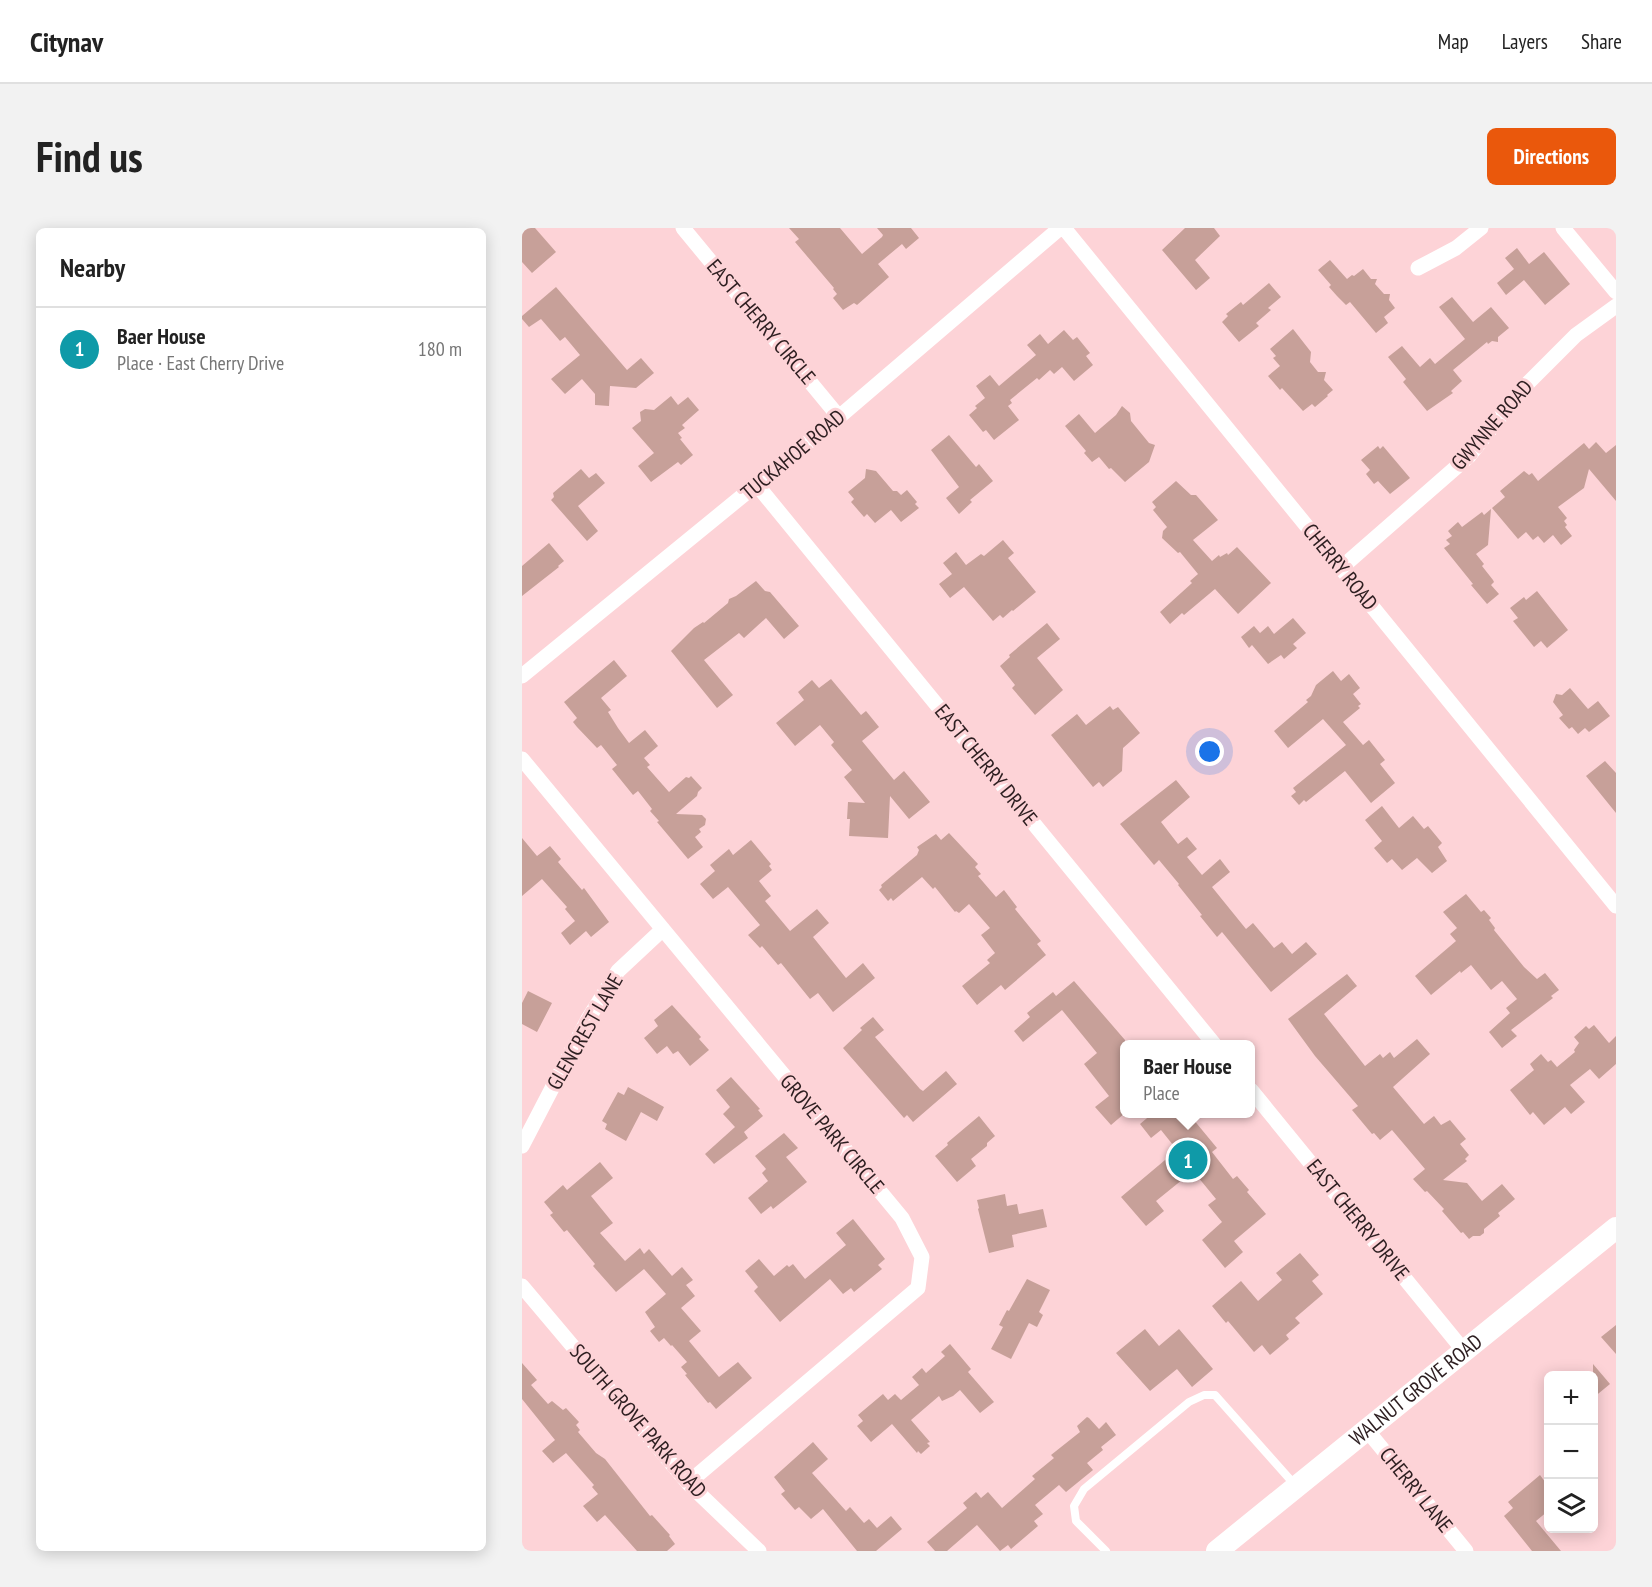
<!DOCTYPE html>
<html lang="en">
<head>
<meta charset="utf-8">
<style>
  body { margin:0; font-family:"PT Sans Narrow",sans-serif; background:#f2f2f2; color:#222 }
  .controls { position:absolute; right:18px; bottom:18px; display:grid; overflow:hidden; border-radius:9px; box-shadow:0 3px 15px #0003 }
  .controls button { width:54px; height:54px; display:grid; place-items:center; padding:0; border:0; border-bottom:2px solid #e0e0e0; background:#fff; color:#222; font:30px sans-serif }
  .you { position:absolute; left:688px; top:524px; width:21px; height:21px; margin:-15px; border:4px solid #fff; border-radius:50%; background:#1a73e8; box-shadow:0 0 0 9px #1a73e833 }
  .badge { display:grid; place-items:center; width:39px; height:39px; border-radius:50%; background:#ea580c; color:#fff; font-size:20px; font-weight:700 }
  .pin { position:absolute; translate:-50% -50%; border:3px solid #fff; box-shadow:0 2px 6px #0006 }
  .popup { position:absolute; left:598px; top:812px; width:135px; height:78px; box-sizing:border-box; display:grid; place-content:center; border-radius:9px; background:#fff; filter:drop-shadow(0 2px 4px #0005); font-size:20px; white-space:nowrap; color:#767676 }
  .popup b { font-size:22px; color:#222 }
  .popup::after { content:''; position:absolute; left:50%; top:100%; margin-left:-12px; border:12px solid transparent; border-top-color:#fff }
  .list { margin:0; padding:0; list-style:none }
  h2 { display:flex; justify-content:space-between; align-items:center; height:78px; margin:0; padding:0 24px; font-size:26px }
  h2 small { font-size:20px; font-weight:400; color:#767676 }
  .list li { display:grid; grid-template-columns:39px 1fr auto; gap:18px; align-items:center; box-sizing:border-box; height:84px; padding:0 24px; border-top:2px solid #e0e0e0 }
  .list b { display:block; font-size:22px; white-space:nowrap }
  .list p { margin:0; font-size:20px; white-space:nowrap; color:#767676 }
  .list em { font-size:20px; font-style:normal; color:#767676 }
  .icon { flex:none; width:33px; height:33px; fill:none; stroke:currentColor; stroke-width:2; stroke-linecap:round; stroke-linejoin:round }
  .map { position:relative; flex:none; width:1094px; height:1323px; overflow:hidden; border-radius:9px }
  header { display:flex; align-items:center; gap:36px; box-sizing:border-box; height:84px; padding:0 30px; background:#fff; border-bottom:2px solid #e0e0e0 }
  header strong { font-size:28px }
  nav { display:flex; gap:33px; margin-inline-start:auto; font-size:21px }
  .intro { display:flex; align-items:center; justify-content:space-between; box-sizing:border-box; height:144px; padding:0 36px }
  h1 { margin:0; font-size:42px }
  .button { padding:15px 27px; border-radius:9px; background:#ea580c; color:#fff; font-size:21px; font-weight:700 }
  main { display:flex; gap:36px; padding:0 36px }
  aside { flex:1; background:#fff; border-radius:9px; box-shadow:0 3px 15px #0003 }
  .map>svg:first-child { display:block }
</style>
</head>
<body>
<header>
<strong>Citynav</strong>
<nav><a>Map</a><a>Layers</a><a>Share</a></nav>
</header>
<div class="intro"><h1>Find us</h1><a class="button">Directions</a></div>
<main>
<aside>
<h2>Nearby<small></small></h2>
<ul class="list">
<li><span class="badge" style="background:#0f9aa8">1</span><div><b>Baer House</b><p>Place · East Cherry Drive</p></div><em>180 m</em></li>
</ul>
</aside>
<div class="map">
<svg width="1094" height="1323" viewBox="0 0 1094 1323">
  <rect width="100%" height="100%" fill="#fdd3d7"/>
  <path fill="#c7a099" d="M0,0h13l21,24 -24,21 -10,-11z
    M267,0h51l22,26 20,-17 1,-2 -6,-7h34l8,10 -13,11 -4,-5 -24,20 11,13 -32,28 -3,-2 -11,7 -10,-12 4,-4 -4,-5 1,-1 -39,-46 4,-3z
    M663,0h29l6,8 -25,24 15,18 -14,12 -34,-40z
    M995,20l12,16 15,-12 26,32 -25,21 -21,-25 -18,15 -9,-12 17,-14 -9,-11z
    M808,32l17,19 5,-4 2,1 9,-7 8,10h6l-2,5 9,10h6l-1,6 6,8 -11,9 4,6 -12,10 -26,-31 -4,3 -9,-9 -8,-9 2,-2 -13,-15z
    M747,55l12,14 -13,11 3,2 -15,13 3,3 -20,16 -17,-20 6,-6 -2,-2 15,-12 2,3z
    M34,59l71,83 14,-12 13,15 -18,15 -26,-2 -1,20 -14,-1v-11l-13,-15 -17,15 -2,-2 -12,-13 29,-24 -15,-18 -5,4 -19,-22 -12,8 -7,-8v-3z
    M930,69l21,25 18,-15 18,21 -11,9v5l-6,-1 -4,3 -1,-2 -34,28 9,11 -11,10 2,2 -26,18 -24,-29 3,-3 -18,-22 14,-11 18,21 10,-9 5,6 30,-25 -26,-32z
    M771,101l18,23 -1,10 8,10h8l-2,8 9,10 -6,5 1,1 -13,11 -3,-3 -9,7 -21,-23 -2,2 -12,-14 12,-10 -7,-8 3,-2 -6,-7z
    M542,102l9,10 4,-3 13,16 -4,3 7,9 -19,16 -12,-14 -8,7 -4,-4 -11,10 -2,-2 -27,22 2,3 -4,3 11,14 -25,20 -8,-10 -3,2 -14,-17 8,-7 -2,-2 10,-8 -9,-12 14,-11 9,11 37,-31 -9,-10 13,-11 8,10z
    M149,168l7,9 10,-8 11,13 -17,15 3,3 -7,5 4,5 -2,1 13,16 -12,10 -3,-3 -27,20 -13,-16 16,-13 -22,-25 9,-7 -1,-9 5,-3 9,1z
    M600,178l8,7 1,8 18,22 6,2 -6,17 -24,20 -14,-14 -2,1 -10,-12 -7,5 -8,-9 2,-2 -21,-25 14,-12 16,19 21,-18z
    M427,207l27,32 3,-3 14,17 -23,19 2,2 -13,12 -13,-16 13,-11 -28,-37z
    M1074,214l10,11 10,-8v56l-27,-32 -5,19 -26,19 9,11 -3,3 3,4 -2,2 7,9 -11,9 -8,-10 -9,8 -6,-7 -5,4 -7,-8 -8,7 -26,-31 13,-11 -5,-6 24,-20 5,4 3,-2 6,8 46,-38 5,6z
    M856,218l2,3 3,-3 27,32 -20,16 -12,-13 -4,3 -8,-10 4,-4 -9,-10z
    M59,241l8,9 7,-5 9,10 -27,23 20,25 -11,10 -36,-41 3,-3 -1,-4z
    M344,241l10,2 17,20h4l4,4 6,-5 10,12 -2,2 4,4 -18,14 -10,-12 -16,13 -8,-9 -3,3 -13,-15 3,-3 -6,-7 17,-14z
    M654,253l15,14h5l22,25 -25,20 19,21 7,-6 1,2 7,-4 1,2 9,-8 34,36 -33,31 -23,-25 -31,26 -2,-2 -12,11 -10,-12 32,-29 -2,-2 8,-7 -18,-22 -2,1 -16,-15 1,-7 4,-4 -14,-17 3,-3 -4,-5z
    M969,281l-3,36 -12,9 8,10 -2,2 11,14 1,2 -3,3 8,9 -12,10 -16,-19 2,-1 -29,-36 6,-4 -4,-4 6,-4 -4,-5 10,-9 4,5 20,-15 2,3z
    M481,312l11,13 -6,5 28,34 -23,19 -1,-1 -9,8 -3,-3 -7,6 -29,-34 -14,11 -11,-14 13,-10 -9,-11 13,-11 10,13 15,-11 3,2z
    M27,315l15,18 -6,5 1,1 -37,29v-30z
    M234,353l9,10 5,1 29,34 -15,13 -18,-21 -22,20 -5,-5 -35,27 29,35 -16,13 -46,-57 23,-23 9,-6 1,1 24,-20 1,-4 7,-3z
    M1015,363l31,39 -21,18 -6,-7 -7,6 -21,-26 5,-3 -8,-10 14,-11 2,3z
    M771,390l13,15 -13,11 4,4 -13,11 -3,-4 -13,9 -16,-19 -3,3 -8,-11 13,-11 6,7 8,-7 6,8z
    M525,395l13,16 -23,19 26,32 -28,25 -23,-27 3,-3 -15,-19 10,-9 -1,-2z
    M92,432l13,16 -26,22 10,12 -3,2 10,16 11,15 16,-13 13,16 -14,12 6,7 -3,2 22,25 17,-15 3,1 2,-2 11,12 -4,4 -1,4 -21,18 26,1 4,4 -1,6 -6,4 2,3 -6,5 8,10 -15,12 -31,-37 2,-1 -9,-10 2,-2 -14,-18 -5,4 -21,-26 5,-4 -16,-20 -4,3 -20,-21 -4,-5 4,-4 -13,-16z
    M811,443l8,10 8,-7 11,14 -7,6 8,10 -3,2 2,2 -17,14 20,23 6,-5 16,20 -5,4 15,19 -24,20 -26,-32 -39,31 -2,-2 -5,5 -8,-9 5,-4 -3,-4 53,-43 -23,-26 -35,29 -14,-17 34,-29 -2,-2 5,-4 5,-11z
    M309,451l30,36 5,-4 13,16 -17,14 32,39 10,-9 26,31 -21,17 -19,-23 -2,42 -39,-2 1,-17h-3l1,-17 17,1 -21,-26 8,-7 -21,-25 3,-3 -14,-17 -25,21 -19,-23 28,-23 -6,-8 14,-12 7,8z
    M1048,460l18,21 10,-8 12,15 -21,16 -4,-4 -7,6 -6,-7 -3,2 -10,-11 4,-3 -10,-13 3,-8 6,1z
    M588,478l3,4 5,-3 22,26 -17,15 -1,23 -19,16 -4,-5 -6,5 -42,-52 26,-21 9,11z
    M1083,533l11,12v40l-30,-37z
    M654,552l14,17 -29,25 17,22 9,-7 10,12 -10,8 15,18 18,-16 10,13 -18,15 34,42 7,-6 21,25 8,-6 10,12 14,-12 11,12 -46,38 -49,-60 -5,5 -17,-21 2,-1 -24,-30 1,-1 -20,-24 -5,5 -34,-41z
    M860,578l17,22 14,-12 11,13 4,-3 14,17 -4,4 9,14 -15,12 -15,-15 -15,12 -10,-11 -5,4 -13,-15 8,-7 -17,-21z
    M427,605l29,31 -3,3 6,7 -3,2 18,21 8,-7 13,17 -2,2 26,32 -4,3 9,11 -41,35 -4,-5 -24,20 -15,-19 28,-23 -3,-3 8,-7 -14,-18 9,-7 -21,-24 -10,9 -3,-2 -1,1 -20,-25 -2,2 -11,-12 -29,24 -2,-3 -3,3 -9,-11 3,-3 -1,-2 36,-30 2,-5 -2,-3 19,-13 5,6z
    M0,610l15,18 13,-10 11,13 -3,3 24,28 2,-2 25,34 -18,15 -5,-6 -16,14 -9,-12 14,-12 -10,-12 2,-2 -25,-28 -20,17z
    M229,612l20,24 -2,2 3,4 -13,11 12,15 -6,5 25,30 27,-22 12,14 -16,14 33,41 17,-15 12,15 -42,34 -15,-19 -8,6 -29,-36 -3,2 -16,-19 -2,2 -12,-13 12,-10 -32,-38 -15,12 -13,-15 15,-13 -5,-6 19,-16 4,6z
    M944,666l15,18 3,-2 7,8 -2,2 6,8 -1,2 30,37 13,12 8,-6 14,17 -8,6 2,2 -42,32 6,6 -15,12 -13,-16 21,-19 -4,-5 11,-9 -15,-18 -11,9 -20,-25 -10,8 -1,-2 -29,24 -16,-19 41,-35 -6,-7 7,-6 -14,-16z
    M825,746l10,12 -33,28 41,52 15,-12 3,4 7,-6 4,6 23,-19 13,15 -37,33 31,37 10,-8 7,9 9,-5 16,19 -6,5 9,11 -4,4 2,2 -24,19 24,3 15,18 20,-17 13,15 -17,14 2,3 -16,13v4l-4,3h-7l-4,3 -6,-7 -2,1 -19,-22 2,-2 -17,-18 -2,1 -12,-13 12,-10 -33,-39 -12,10 -6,-7 -2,1 -20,-24 6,-4 -43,-50 -27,-37z
    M552,753l51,59v73l-14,12 -16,-18 14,-11 -25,-32 13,-11 -35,-43 -39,32 -9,-11 16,-14 -3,-4 26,-21 3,4z
    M6,763l24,12 -15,29 -15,-8v-21z
    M150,777l29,32 -2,2 10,11 -19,16 -12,-15 -5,3 -6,-8 -10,8 -13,-16 14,-12 -4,-6z
    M351,789l11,13 -9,7 45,52 3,2 23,-20 11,13 -44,38 -6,-7 -3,3 -61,-70 19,-18 -2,-2z
    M1072,797l15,18 7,-7v28l-17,15 -9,-10 -20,16 15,17 -14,12 -6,-7 -21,18 -11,-13 -3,3 -20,-25 24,-20 -4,-6 11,-10 7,8 3,-2 6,7 18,-15 -1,-2 5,-7 -5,-6 12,-11 3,3z
    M209,849l29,32 -2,1 5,6 -19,16 4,6 -34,26 -9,-10 30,-27 -12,-13 7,-7 -14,-17z
    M106,859l36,20 -7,14 -16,-9 -15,29 -21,-12 2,-5 -5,-3 16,-29 6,3z
    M631,885h35l29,35 -5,4 21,27 4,-3 12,14 -2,2 19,22 -32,27 9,11 -18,16 -23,-28 20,-18 -14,-17 8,-6 -23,-28 -37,30 8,10 -18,15 -25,-29 56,-47 -16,-20 -10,8 -11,-14z
    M457,888l16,20 -8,7v3l-16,13 5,7 -19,16 -22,-26 13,-11 -1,-2z
    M262,905l14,15 -12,9 21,25 -34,27 -2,-3 -10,8 -13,-16 20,-17 -6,-8 4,-4 -11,-13z
    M78,934l13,16 -22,18 22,27 -13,10 25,28 15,-13 4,6 5,-5 23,27 10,-9 11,13 -7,5 9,11 -14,12 20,23 -12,10 30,36 19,-15 14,16 -36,31 -6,-7 -2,1 -23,-28 2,-1 -6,-7 6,-5 -15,-17 -1,1 -7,-8 -5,4 -9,-11 5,-4 -10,-15 21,-18 -22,-25 -28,23 -23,-26 2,-2 -28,-34 -3,2 -14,-17 3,-2 -9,-11 19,-17 4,5z
    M483,966l2,12 10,-2 2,10 24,-5 4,18 -35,8 2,12 -25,6 -11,-44 1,-1 -2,-8z
    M331,991l32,40 -7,6 4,4 -28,23 -3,-4 -8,6 -13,-15 -50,43 -26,-31 4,-4 -13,-16 14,-12 15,17 13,-11 2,2 4,-3 12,15 41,-34 -10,-12z
    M778,1025l19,22 -7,6 11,13 -28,24 5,5 -14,12 3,4 -19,16 -8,-10 -8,7 -26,-31 -2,2 -14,-17 29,-25 17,20 24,-21 -6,-7z
    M505,1051l23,11 -11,22 4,3 -6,12 -8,-4 -18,36 -20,-10 12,-22 -4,-2 8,-15 2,1z
    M1094,1097v29l-15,-17z
    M623,1101l14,17 20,-17 34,40 -21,18 -15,-18 -27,22 -34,-38z
    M428,1116l21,25 -3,3 26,30 -14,11 -20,-23 -7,6 -11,5 -3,-5 -28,24 19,22 -3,1 3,3 -9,8 -3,-3 -1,2 -25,-29 -21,18 -14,-16 6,-5 -5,-6 25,-21 5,6 7,-6 6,6 18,-15 -7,-8 10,-9 4,5 19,-17 -4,-4z
    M0,1135l15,17 -6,5 17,19 4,-3 11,9 3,-2 13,14 -3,3 4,5 -2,2 18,21 9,6 45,57 2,-1 18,20 -1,1 6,8 -8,7h-30l-32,-36 -8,7 -14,-16 15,-12 -6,-7 2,-2 -28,-32 -13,10 -11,-12 13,-11 -33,-41z
    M1071,1136l17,20 -17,14z
    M565,1189l2,1 10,11 7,-7 10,13 -15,12 2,3 -16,13 6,7 -27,22 -7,-7 -24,20 8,9 -9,7 4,5 -27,23 -3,-4 -8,6 -23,-26 -30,26h-12l-8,-9 40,-34 -4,-5 13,-11 5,6 7,-6 14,16 33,-29 -3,-3 22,-18 -3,-3 29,-23 -3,-6z
    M291,1214l15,17 -16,14 34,38 4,-4 14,16 5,-4 8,9 14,-12 11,13 -26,22h-19l-34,-42 -12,10 -12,-12 -4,3 -14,-16 4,-3 -11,-14z
    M1018,1247l8,11v25l-12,10 25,30h-29l-28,-35 9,-8 -5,-6z"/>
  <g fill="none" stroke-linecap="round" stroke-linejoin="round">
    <path stroke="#fff" stroke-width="8" d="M584,1323l-30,-30 -2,-15 10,-17 105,-87 15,-7h11l80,90"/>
    <path stroke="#fff" stroke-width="15" d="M161,0l156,189
      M542,0l552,678
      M1041,0l53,64
      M896,40l38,-20 25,-20
      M235,257l457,559
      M819,340l128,-112 55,-69 52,-52 40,-29
      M0,448l317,-259 221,-189
      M0,531l380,459 20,39 -4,31 -230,195
      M729,862l213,261
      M0,918l66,-127 30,-48 45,-42
      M0,1058l166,197 71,68
      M844,1201l100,122"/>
    <path stroke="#fff" stroke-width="22" id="s1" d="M695,1323l399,-323"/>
  </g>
  <g text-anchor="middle" stroke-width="6" stroke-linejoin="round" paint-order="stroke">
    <g font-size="21" fill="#2d1e20" stroke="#fdd3d7">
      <text transform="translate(239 94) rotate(50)" y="7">EAST CHERRY CIRCLE</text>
      <text transform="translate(970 197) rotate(-49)" y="7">GWYNNE ROAD</text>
      <text transform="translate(271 227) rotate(-40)" y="7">TUCKAHOE ROAD</text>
      <text transform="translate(818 339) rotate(51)" y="7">CHERRY ROAD</text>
      <text transform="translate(464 537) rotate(51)" y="7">EAST CHERRY DRIVE</text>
      <text transform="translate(63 804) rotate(-60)" y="7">GLENCREST LANE</text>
      <text transform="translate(310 906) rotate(50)" y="7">GROVE PARK CIRCLE</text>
      <text transform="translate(836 992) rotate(51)" y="7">EAST CHERRY DRIVE</text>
      <text dy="7" stroke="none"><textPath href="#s1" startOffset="256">WALNUT GROVE ROAD</textPath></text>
      <text transform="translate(116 1193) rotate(49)" y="7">SOUTH GROVE PARK ROAD</text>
      <text transform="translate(894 1262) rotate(51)" y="7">CHERRY LANE</text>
    </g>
  </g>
</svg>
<div class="controls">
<button>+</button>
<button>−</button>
<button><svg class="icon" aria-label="layers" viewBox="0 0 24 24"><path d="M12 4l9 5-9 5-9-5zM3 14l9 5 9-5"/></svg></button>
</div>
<div class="you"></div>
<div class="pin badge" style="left:666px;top:932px;background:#0f9aa8">1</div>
<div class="popup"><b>Baer House</b>Place</div>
</div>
</main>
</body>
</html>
